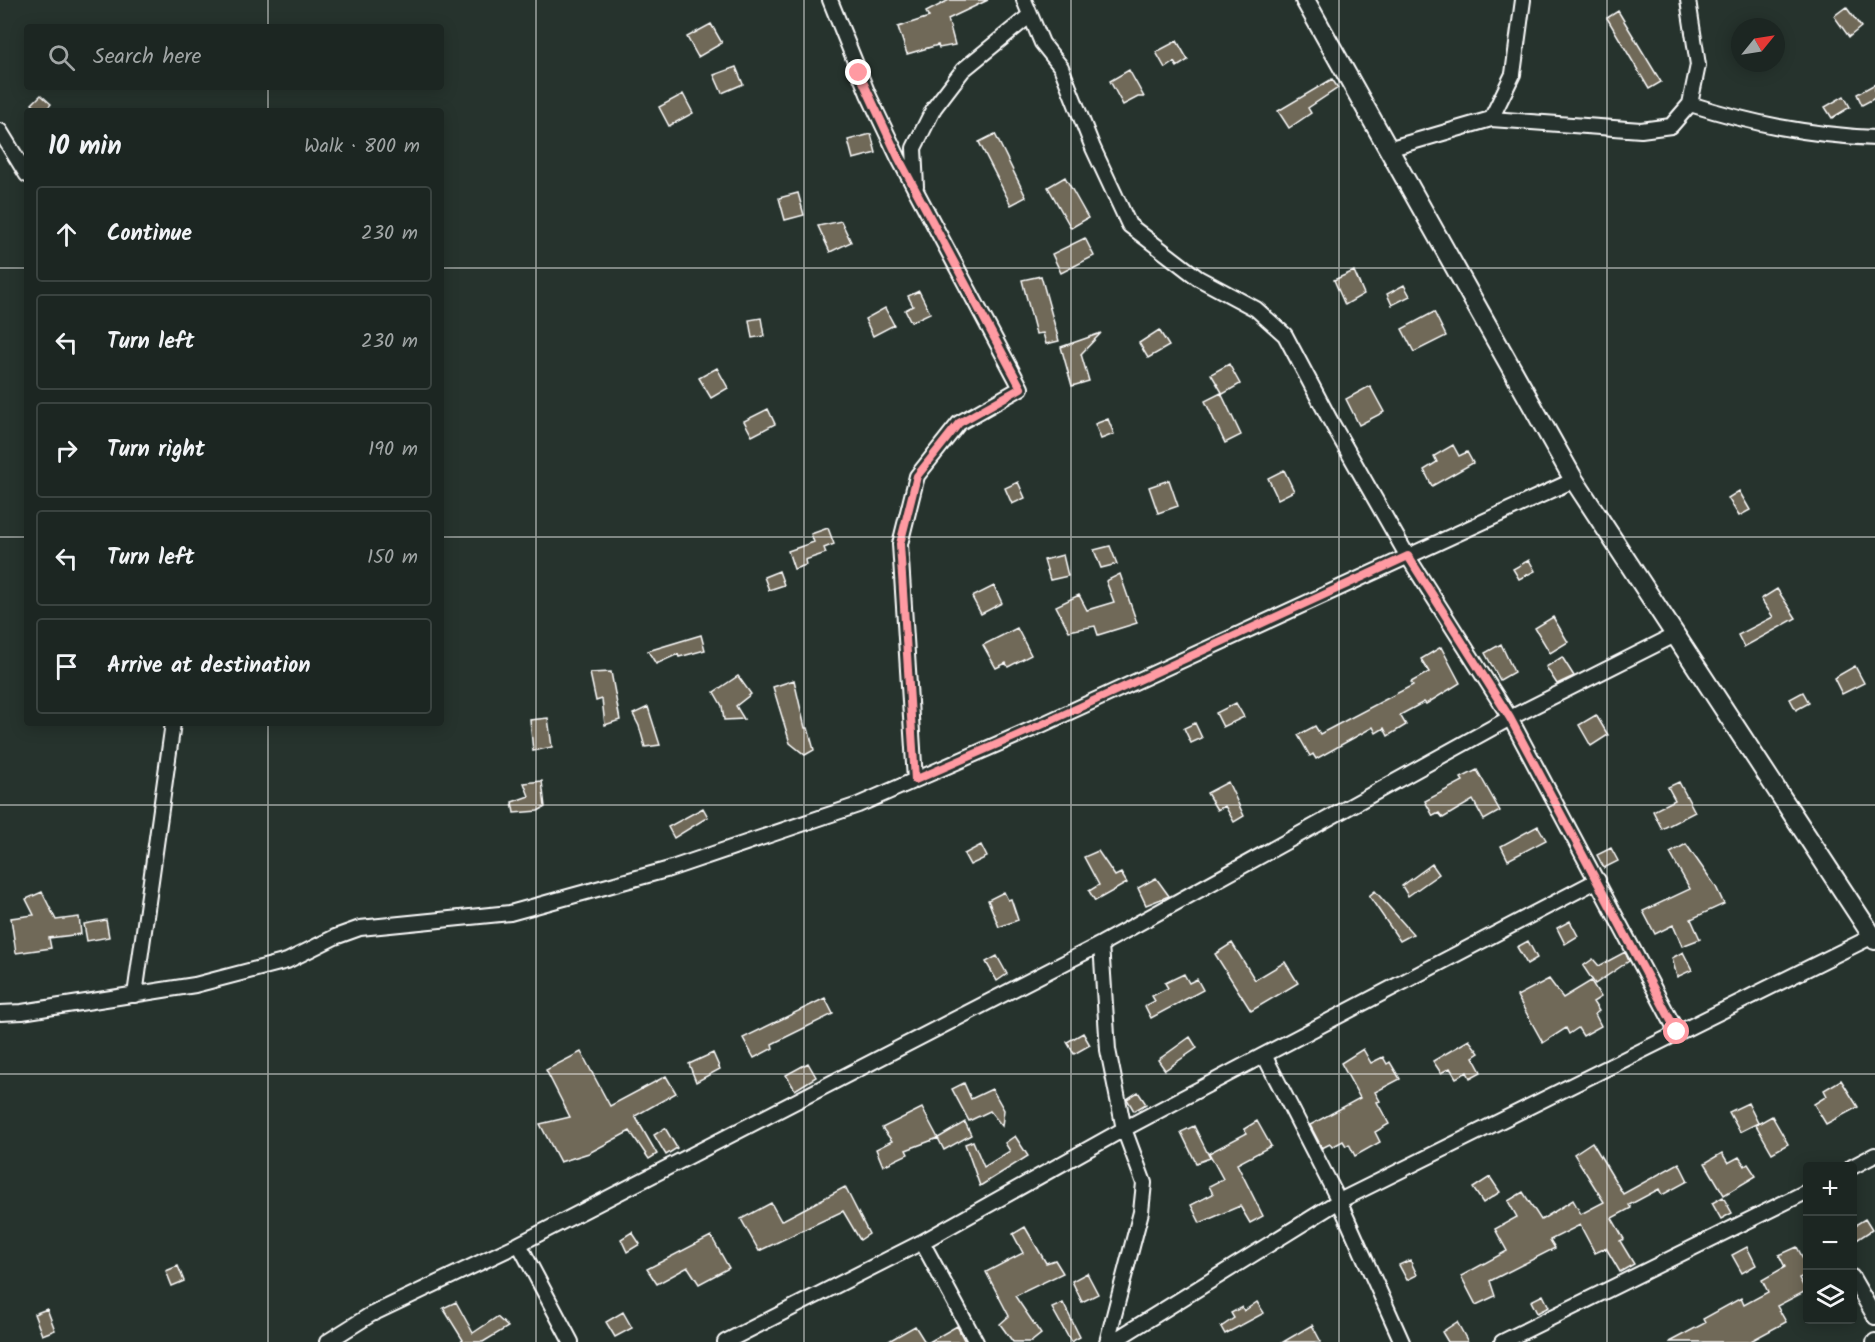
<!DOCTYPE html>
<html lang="en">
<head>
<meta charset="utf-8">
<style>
  body { margin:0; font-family:Kalam,sans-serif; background:#29322f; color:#f1f3f6 }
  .controls { position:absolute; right:18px; bottom:18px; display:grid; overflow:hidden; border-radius:6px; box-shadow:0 3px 15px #0003 }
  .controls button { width:54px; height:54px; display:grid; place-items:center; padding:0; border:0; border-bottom:2px solid #3a4340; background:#1c2622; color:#f1f3f6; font:30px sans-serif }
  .compass { position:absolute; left:1731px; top:18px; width:54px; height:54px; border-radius:50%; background:#1c2622; box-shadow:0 3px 15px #0003; rotate:60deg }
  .stop { position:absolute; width:18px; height:18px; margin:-14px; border:4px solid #ff9aa2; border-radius:50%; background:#fff }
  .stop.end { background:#ff9aa2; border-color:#fff; box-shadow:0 2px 6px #0008 }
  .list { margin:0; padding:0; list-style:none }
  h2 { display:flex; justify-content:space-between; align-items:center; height:78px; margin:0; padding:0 24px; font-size:26px }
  h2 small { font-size:20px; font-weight:400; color:#a0a5a5 }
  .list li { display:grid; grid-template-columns:39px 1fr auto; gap:18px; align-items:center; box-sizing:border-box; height:96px; margin:0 12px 12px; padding:0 12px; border:2px solid #3a4340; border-radius:6px }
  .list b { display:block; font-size:22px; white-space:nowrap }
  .list em { font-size:20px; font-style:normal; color:#a0a5a5 }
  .icon { flex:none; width:33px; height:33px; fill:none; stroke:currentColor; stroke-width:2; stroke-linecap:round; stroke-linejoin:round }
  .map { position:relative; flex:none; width:1875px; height:1342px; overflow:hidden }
  .search { position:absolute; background:#1c2622; box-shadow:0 3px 15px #0003; left:24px; top:24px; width:420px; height:66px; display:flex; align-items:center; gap:15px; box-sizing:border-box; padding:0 21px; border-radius:6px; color:#a0a5a5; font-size:22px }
  .panel { position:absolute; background:#1c2622; box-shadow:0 3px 15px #0003; left:24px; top:108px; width:420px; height:618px; border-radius:6px }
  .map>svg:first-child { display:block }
</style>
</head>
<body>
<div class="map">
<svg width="1875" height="1342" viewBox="0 0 1875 1342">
  <rect width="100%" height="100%" fill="#26332d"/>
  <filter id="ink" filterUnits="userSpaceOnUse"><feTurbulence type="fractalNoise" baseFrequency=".0167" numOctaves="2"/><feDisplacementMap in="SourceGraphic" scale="12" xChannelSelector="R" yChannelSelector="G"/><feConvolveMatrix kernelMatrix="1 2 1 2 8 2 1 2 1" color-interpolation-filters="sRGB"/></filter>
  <g filter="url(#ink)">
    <path fill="#706958" stroke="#fff" stroke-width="1.5" d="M949,0h39l-40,19 7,26 -16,3 -1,-3 -31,9 -9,-27 31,-10 -3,-5z
      M1846,7l15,20 -12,10 -15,-21z
      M1618,11l43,71 -12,7 -42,-71z
      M711,24l11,19 -24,14 -11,-20z
      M1177,41l11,19 -11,7 -3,-5 -9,6 -9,-16z
      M736,67l7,17 -21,9 -8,-18z
      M1129,70l15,27h-6l-15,8 -13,-24z
      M1332,79l6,9 -30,20 3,5 -22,15 -11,-17z
      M1875,84v14l-13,7 -5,-11z
      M683,94l10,19 -24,13 -10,-19z
      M41,95l10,9 -6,7h-5l-8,-7z
      M1844,96l6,11 -18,11 -7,-11z
      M871,134l5,19 -23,6 -5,-19z
      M995,134l31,63 -15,8 -32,-63z
      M1065,177l23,41 -17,10 -23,-41z
      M798,193l6,22 -19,5 -6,-22z
      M841,221l10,21 -21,10 -12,-26z
      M1085,238l9,18 -33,17 -9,-19z
      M1354,271l10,23 -19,11 -11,-25z
      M1041,276l18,65 -13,3 -3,-11 -7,1 -14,-54z
      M1404,285l6,11 -18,9 -5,-11z
      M919,291l11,22 -19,9 -6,-12 8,-4 -5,-10z
      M885,308l9,17 -21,11 -8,-17z
      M1434,312l12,24 -32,16 -12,-23z
      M761,318l3,18 -12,2 -3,-18z
      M1159,330l10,16 -21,12 -9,-15z
      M1101,333l-20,21 8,27 -17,5 -11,-39z
      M1229,364l11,20 -17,10 -12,-20z
      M717,368l11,20 -17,10 -12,-20z
      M1370,386l14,26 -25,13 -13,-26z
      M1221,393l20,42 -16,8 -20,-42z
      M768,409l7,15 -23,12 -8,-15z
      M1108,419l6,15 -13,5 -6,-15z
      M1453,445l6,11 8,-4 6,11 -41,23 -8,-16 13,-8 -3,-6z
      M1284,470l10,21 -16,8 -10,-21z
      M1169,480l9,26 -20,7 -9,-26z
      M1018,482l7,16 -13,6 -7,-16z
      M1739,491l11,19 -11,6 -11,-18z
      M828,528l6,16 -10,4 2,5 -21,7 1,5 -12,4 -6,-18 26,-9 -3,-8z
      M1110,546l7,18 -16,4 -7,-18z
      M1063,555l5,21 -18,4 -6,-20z
      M1529,560l6,11 -16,8 -6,-10z
      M779,571l5,14 -15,5 -5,-13z
      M1120,574l17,49 -39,12 -3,-9 -26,5 -13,-25 23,-11 8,15 27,-8 -8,-21z
      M994,586l8,17 -21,11 -9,-17z
      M1777,589l19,29 -52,29 -6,-12 35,-18 -12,-18z
      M1553,617l15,25 -18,11 -15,-25z
      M1017,628l14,27 -23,12 -2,-4 -10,5 -13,-23z
      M701,635l4,15 -26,7 -1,-3 -22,10 -8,-13z
      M1501,644l13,28 -14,8 -15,-27z
      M1441,647l19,36 -34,21 -2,-2 -24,13 6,10 -18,11 -4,-8 -8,5 -3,-6 -57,32 -3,-5 -3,2 -12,-21 17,-9 5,8 93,-49 -2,-3 18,-10 -8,-13z
      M1562,657l12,19 -17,8 -11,-17z
      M1855,666l9,17 -22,11 -8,-16z
      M611,672l9,48 -15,5 -3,-26 -6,2 -6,-28z
      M738,676l13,18 -15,12 8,13 -20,1 -2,-14 -8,-14z
      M794,680l11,48h3l6,22 -9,5 -15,-12 -17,-56z
      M1803,692l6,11 -13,7 -6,-11z
      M1236,703l8,14 -21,10 -7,-14z
      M648,707l12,38 -15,2 -6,-21 -6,-12z
      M1596,715l12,20 -17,11 -12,-21z
      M548,718l4,29 -19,4 -3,-31z
      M1195,723l7,15 -11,5 -7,-15z
      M1477,770l23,41 -16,9 -11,-20 -30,18 -4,-5 -6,3 -8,-15 38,-20 -2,-3z
      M542,781l3,26 -7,4 -24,2 -2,-11 17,-6 -5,-13z
      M1228,782l16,34 -10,6 -9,-16 -8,4 -10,-17z
      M1679,782l16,30 -33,17 -9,-18 22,-11 -7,-13z
      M703,808l5,9 -34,21 -6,-11z
      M1538,826l8,14 -38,20 -7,-14z
      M1686,844l30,43 8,17 -33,15 9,20 -18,7 -9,-21 -18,9 -12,-23 47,-22 -20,-36z
      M981,845l6,12 -17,8 -6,-11z
      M1611,848l7,13 -14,7 -7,-13z
      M1098,851l17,25 6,-3 6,10 -32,18 -6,-10 10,-6 -15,-28z
      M1432,864l7,10 -31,22 -6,-10z
      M1156,878l13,18 -23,9 -8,-17z
      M1375,891l38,43 -13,7 -31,-45z
      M42,892l14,28 23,-3 2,17 -32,4 2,10 -35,5 -5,-35 23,-3 -8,-16z
      M1004,892l4,8 3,-1 7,21 -19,7 -11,-27z
      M106,920l3,17 -22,4 -3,-17z
      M1570,921l8,15 -13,8 -8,-16z
      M1528,941l9,17 -10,6 -10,-17z
      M1232,943l23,37 30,-18 13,21 -47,28 -36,-57z
      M1625,952l4,9 -34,23 -12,-18 10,-7 6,7z
      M1683,952l9,18 -15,7 -5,-19z
      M997,956l10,18 -10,7 -11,-19z
      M1184,974l5,9 8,-4 6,11 -52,28 -6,-12 10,-5 -3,-5 16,-8 -3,-5z
      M1549,979l14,19 28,-17 10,16 -8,5 6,9 -4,3 6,12 -18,10 -5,-8 -9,6 -3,-6 -23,15 -26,-47z
      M825,998l8,16 -61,30 1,4 -19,10 -11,-20z
      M1083,1033l7,12 -16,9 -7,-12z
      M1190,1037l7,11 -32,22 -7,-10z
      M1469,1040l10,13 -6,4 8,15 -11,6 -3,-6 -11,6 -6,-10 -9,5 -8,-12z
      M1363,1049l8,14 12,-6 4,7 3,-2 10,17 -25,13 5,9 -3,1 12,22 -14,8 5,10 -25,14 -6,-12 -3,2 -3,-5 -11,6 -2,-3 -8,4 -12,-23 50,-27 -19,-35z
      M581,1052l29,54 56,-30 10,17 -41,23 22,38 -8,5 -19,-28 -41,22 -29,9 -20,-38 30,-7 -24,-47z
      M713,1053l7,16 -24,13 -7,-18z
      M808,1063l8,14 -21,13 -9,-15z
      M1841,1080l17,27 -32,17 -12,-20 13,-8 -3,-6z
      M964,1083l7,16 21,-10 12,21 -2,16 -12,-15 -21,10 -17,-32z
      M1138,1092l8,12 -12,7 -7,-12z
      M1748,1103l10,20 -18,9 -11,-20z
      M922,1108l16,30 -32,12 2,4 -25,12 -7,-17 16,-8 -10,-13z
      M1772,1116l16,28 -16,9 -16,-28z
      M1257,1121l14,25 -34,18 26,52 -13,7 -10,-17 -40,17 -9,-18 22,-11 -4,-8 14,-7 -14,-26 38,-20 -3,-4z
      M965,1122l6,13 -27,15 -6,-12z
      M1194,1126l16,32 -14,5 -15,-31z
      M665,1128l12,20 -11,7 -12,-20z
      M1015,1136l13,20 -48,30 -15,-42 8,-3 11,26 26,-16 -5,-8z
      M1592,1142l31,52 56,-31 9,18 -26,14 -3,-6 -30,16 2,3 -19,10 12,21 -4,2 14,23 -14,8 -14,-24 -11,5 -15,-28 -30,15 5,8 -65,33 5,15 -19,9 -15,-29 46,-25 -12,-22 22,-12 -9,-16 15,-9 18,28 32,-20 8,14 23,-12 -30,-48z
      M1722,1153l6,10 11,-6 6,9 3,-2 8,12 -32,19 -19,-32z
      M1490,1177l10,15 -17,11 -10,-15z
      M845,1187l24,47 -9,6 -17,-29 -84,40 -18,-32 30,-16 10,18z
      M1723,1197l9,16 -11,6 -9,-16z
      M1865,1219l7,11 -20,13v-16z
      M1025,1227l21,36 9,-3 8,13 -48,23 26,38 -10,8h-18l-13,-18 9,-8 -23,-44 37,-19 -10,-19z
      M632,1232l8,12 -13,8 -6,-13z
      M711,1236l18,32 -30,16 -11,-17 -31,17 -10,-15z
      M1747,1247l9,18 -14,8 -10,-18z
      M1797,1247l11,21v6l-9,4 7,13 -29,15 9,16 -37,20h-80l36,-19 -2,-4 38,-21 3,7 24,-13 -6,-12 23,-13 -6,-12z
      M1410,1260l7,15 -10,5 -8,-15z
      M178,1266l6,15 -12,5 -6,-15z
      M1087,1273l11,21 -16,8 -10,-21z
      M1543,1295l6,12 -12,6 -6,-12z
      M456,1302l17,31 24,-16 11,10 -25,15h-23l3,-2 -20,-32z
      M1257,1302l7,11 -39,21 -4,-7 13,-9 -3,-5 11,-6 2,4z
      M1063,1303l17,34 -9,5 -19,-34z
      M47,1309l8,21 -13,5 -8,-21z
      M623,1312l9,16 -17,9 -9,-15z
      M1457,1322l11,20h-20l-6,-10z
      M1312,1325l9,17h-38z
      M915,1326l10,16h-38z
      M957,1326l8,16h-36z"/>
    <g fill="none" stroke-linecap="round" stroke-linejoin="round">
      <defs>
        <path id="street" d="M830,0l38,94 30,63 123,231 -62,35 -42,53 -17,68 15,236
          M1024,0l18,43 19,24 32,81 36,77 69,53 58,31 29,26 45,85 78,137 102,161 167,314
          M1690,104c64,20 118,31 185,34
          M1491,119l150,11 30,-4 19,-22 8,-39 -10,-65
          M0,131l27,44
          M1388,149l103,-30 22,-45 10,-74
          M916,187l-2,-39 20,-40 29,-38 66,-54
          M1101,944l7,106 16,79 20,54 -3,29 -34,130
          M135,995l38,-272
          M0,1013l22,-1 173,-27 92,-24 48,-24 25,-9 150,-15 156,-43 192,-65 181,-79 535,-246
          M1264,1055l334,-175
          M1852,1167l23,-12
          M922,1242l202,-113 140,-74 75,146 63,141
          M519,1244l52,98
          M1852,1277l23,40
          M327,1342l43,-27 149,-71 582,-300 409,-226 165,-83
          M725,1342l197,-100 54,100
          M1112,1342l227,-141 536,-266
          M1502,1342l306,-151
          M1874,1342l1,-1"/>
        <path id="secondary" d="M1305,0l269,480 301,460"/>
      </defs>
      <use href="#street" stroke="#fff" stroke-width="18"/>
      <use href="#secondary" stroke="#fff" stroke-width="22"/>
      <use href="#street" stroke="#26332d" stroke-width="14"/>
      <use href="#secondary" stroke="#26332d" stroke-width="18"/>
    </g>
  </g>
  <g fill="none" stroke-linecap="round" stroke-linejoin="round" filter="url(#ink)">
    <path stroke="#ff9aa2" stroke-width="8" d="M859,73l39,84 123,231 -62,35 -42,53 -17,68 15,236 124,-54 369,-170 102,162 167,314"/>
  </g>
  <path fill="none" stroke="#fff" stroke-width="1.5" stroke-opacity="0.55" d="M268,0v27M536,0v1342M804,0v1342M1071,0v1342M1339,0v1342M1607,0v1342M268,87v24M0,268h27M441,268h1434M0,537h27M441,537h1434M268,723v619M0,805h1875M0,1074h1875"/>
</svg>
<div class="controls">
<button>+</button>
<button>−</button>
<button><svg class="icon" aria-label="layers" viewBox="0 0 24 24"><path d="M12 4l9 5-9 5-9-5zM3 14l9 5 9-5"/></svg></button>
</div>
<svg class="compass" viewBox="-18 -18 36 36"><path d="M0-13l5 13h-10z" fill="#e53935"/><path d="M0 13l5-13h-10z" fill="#a0a5a5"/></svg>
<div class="stop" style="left:1677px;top:1032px"></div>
<div class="stop end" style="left:859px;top:73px"></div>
<div class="search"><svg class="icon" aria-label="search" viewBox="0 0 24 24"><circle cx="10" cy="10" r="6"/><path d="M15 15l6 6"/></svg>Search here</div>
<section class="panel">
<h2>10 min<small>Walk · 800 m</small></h2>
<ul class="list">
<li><svg class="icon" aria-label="ahead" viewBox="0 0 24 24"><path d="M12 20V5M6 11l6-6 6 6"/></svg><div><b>Continue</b></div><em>230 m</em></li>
<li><svg class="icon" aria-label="left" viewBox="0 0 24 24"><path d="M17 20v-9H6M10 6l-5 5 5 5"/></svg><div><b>Turn left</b></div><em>230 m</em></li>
<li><svg class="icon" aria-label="right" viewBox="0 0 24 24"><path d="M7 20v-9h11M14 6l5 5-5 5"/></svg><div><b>Turn right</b></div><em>190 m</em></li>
<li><svg class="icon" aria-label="left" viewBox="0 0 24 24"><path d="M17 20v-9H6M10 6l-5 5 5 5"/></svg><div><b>Turn left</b></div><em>150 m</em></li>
<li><svg class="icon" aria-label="arrive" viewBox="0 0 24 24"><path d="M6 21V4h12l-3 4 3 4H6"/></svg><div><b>Arrive at destination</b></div></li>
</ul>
</section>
</div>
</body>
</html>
